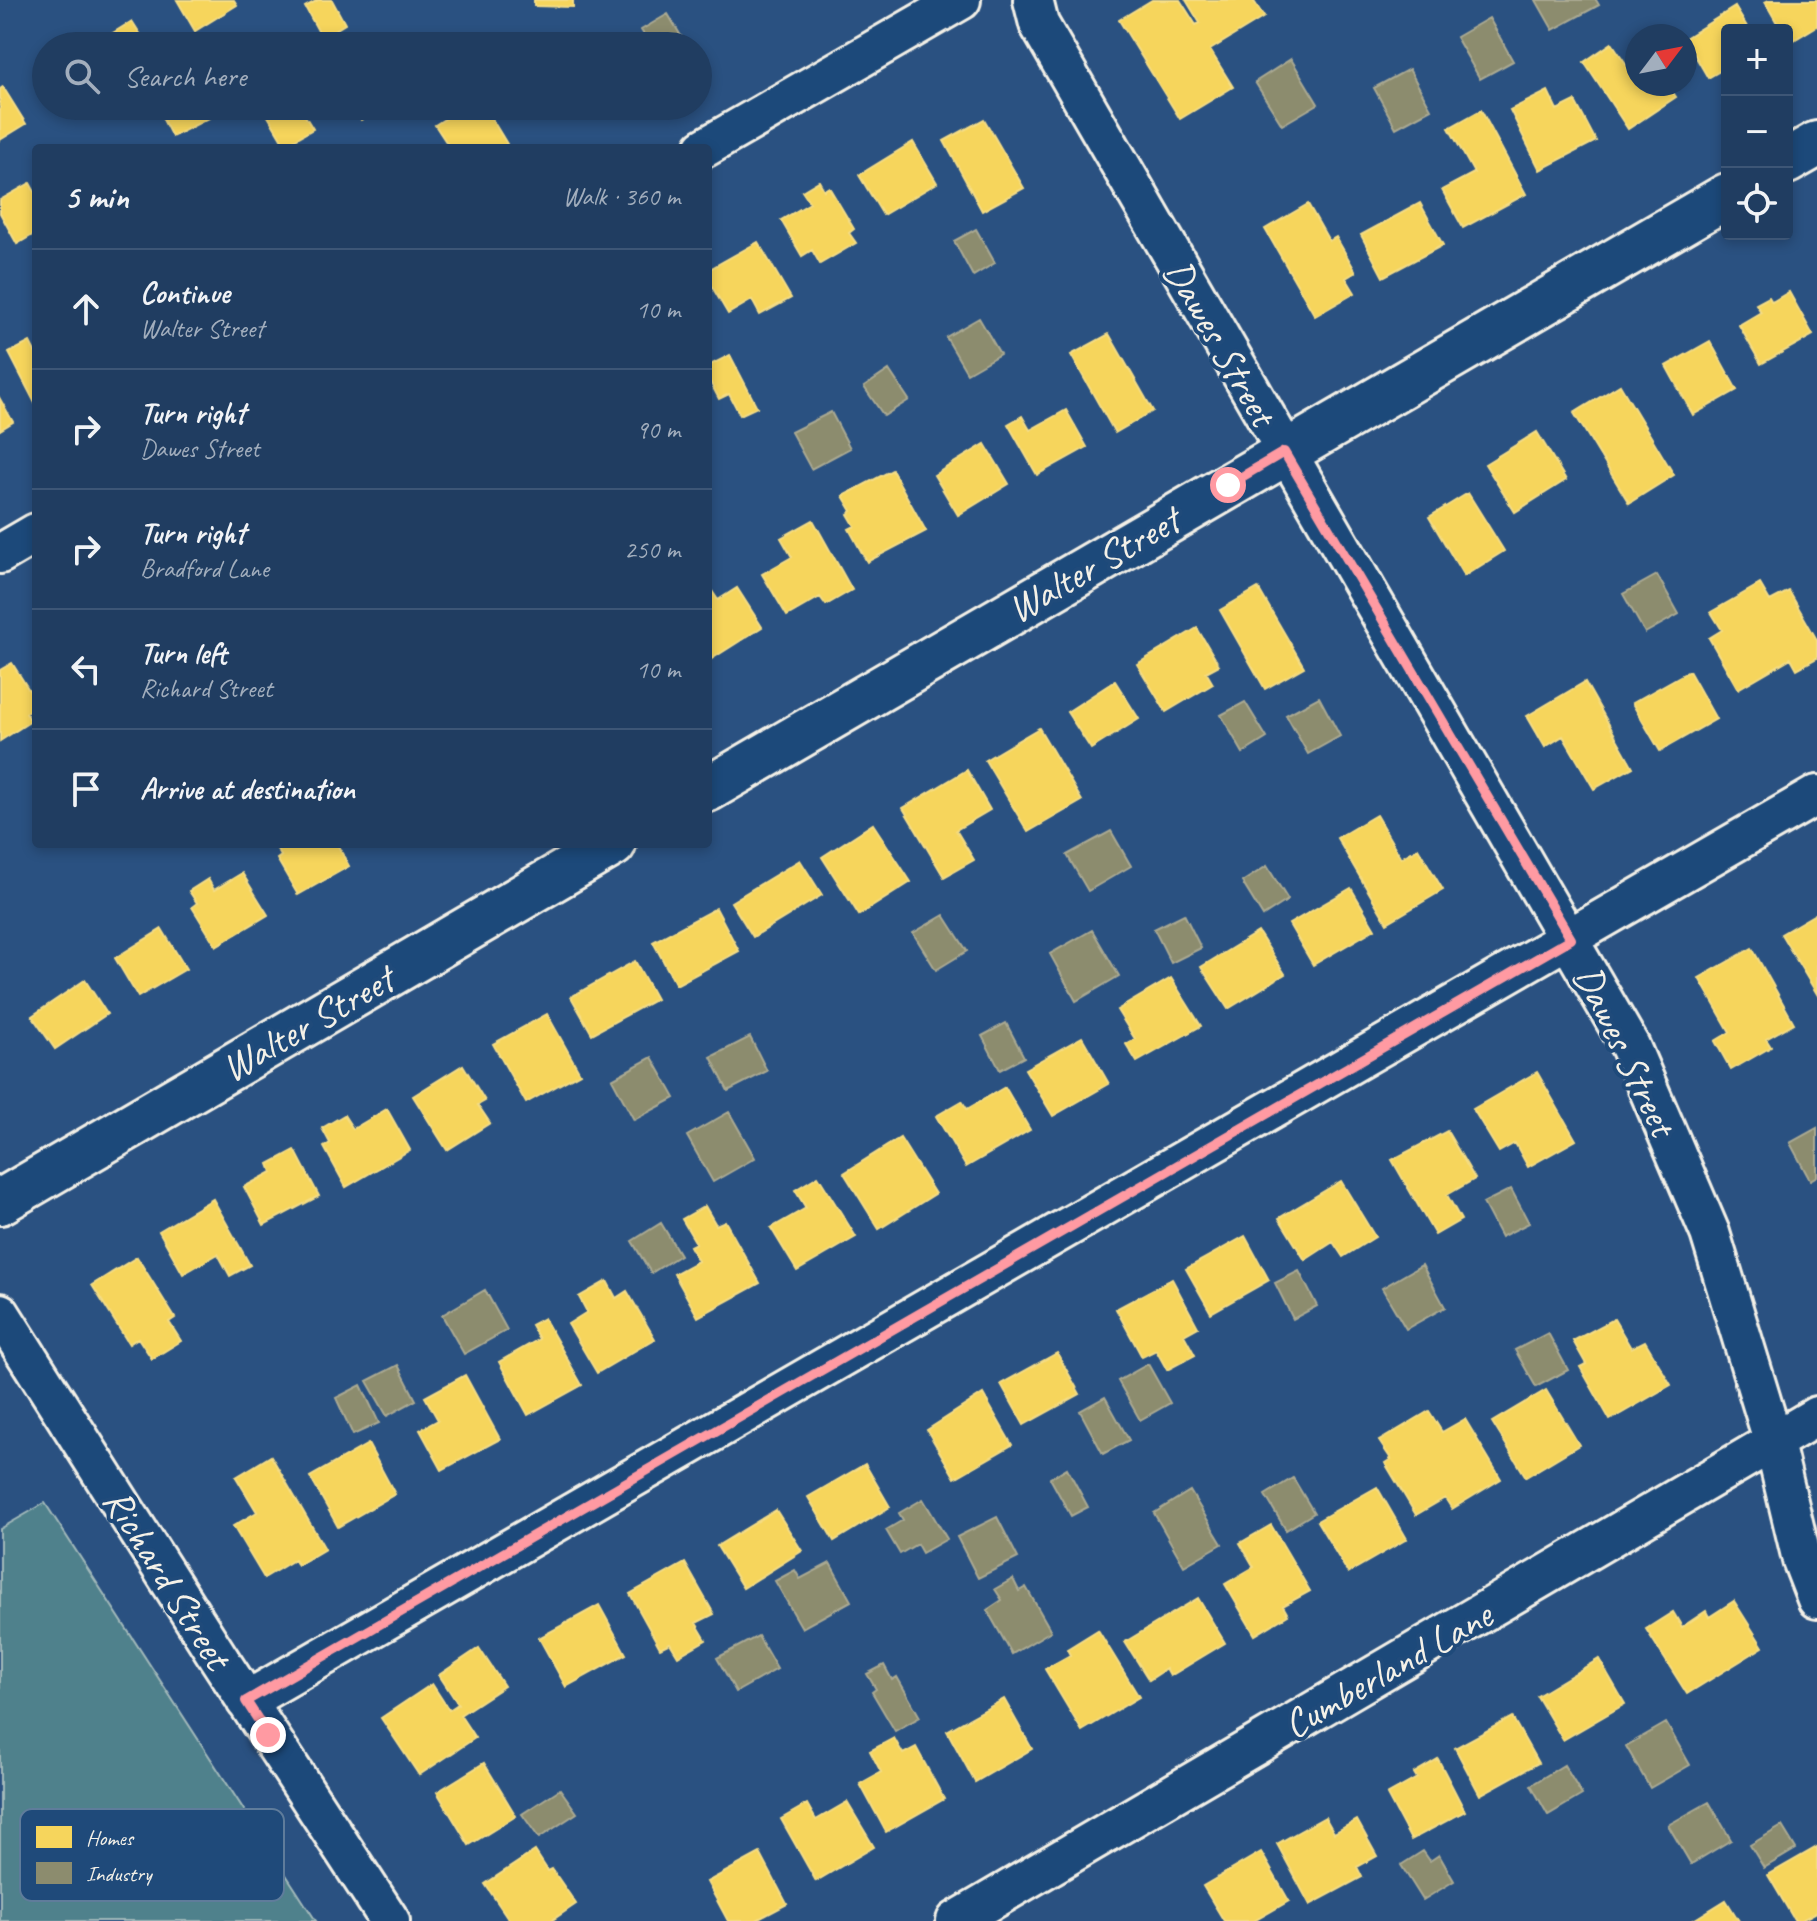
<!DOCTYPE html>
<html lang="en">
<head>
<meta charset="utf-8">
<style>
  body { margin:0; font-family:Caveat,sans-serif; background:#2d486a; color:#f1f3f6 }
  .controls { position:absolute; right:24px; top:24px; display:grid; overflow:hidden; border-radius:8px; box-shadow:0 4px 12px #0003 }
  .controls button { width:72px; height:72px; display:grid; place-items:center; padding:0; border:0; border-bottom:2px solid #3d5676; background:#203d61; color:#f1f3f6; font:40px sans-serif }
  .compass { position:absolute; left:1625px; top:24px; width:72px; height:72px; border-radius:50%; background:#203d61; box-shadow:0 4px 12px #0003; rotate:58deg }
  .stop { position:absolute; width:24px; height:24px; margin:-18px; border:6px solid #ff9aa2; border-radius:50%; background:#fff }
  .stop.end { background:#ff9aa2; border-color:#fff; box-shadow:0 2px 8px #0008 }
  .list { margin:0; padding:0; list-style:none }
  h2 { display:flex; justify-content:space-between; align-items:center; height:104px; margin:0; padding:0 32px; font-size:34px }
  h2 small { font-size:26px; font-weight:400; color:#a2aebd }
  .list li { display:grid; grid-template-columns:52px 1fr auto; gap:24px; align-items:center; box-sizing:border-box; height:120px; padding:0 32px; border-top:2px solid #3d5676 }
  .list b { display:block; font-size:30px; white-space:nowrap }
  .list p { margin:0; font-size:26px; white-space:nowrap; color:#a2aebd }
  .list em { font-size:26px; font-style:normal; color:#a2aebd }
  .icon { flex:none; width:44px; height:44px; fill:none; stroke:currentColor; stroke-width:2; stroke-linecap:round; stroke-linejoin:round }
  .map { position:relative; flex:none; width:1817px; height:1921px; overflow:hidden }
  .search { position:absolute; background:#203d61; box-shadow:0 4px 12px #0003; left:32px; top:32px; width:680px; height:88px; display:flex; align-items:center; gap:20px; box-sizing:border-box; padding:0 28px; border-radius:44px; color:#a2aebd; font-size:30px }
  .panel { position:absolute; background:#203d61; box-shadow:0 4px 12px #0003; left:32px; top:144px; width:680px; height:704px; border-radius:8px }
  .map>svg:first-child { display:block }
</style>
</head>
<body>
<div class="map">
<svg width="1817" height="1921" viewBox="0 0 1817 1921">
  <rect width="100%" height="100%" fill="#2a5181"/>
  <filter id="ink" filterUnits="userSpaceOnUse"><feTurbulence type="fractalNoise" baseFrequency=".0125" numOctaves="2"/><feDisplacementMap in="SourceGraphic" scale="16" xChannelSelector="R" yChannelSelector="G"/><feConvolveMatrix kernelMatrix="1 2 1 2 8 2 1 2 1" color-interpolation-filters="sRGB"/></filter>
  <g filter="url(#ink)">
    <path fill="#50818c" stroke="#a2b9ba" stroke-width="2" d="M45,1503l271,418h-316v-392z"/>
    <path fill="#f6d55c" stroke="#f5dd86" stroke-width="2" d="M177,0h57l3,5 -42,26z
      M318,0h14l13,24 -23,14 -17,-31z
      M534,0h39v7l-39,-1z
      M1152,0h28l16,25 4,-2 -14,-23h67l11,17 -54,33 23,37 -53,32 -61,-99z
      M1769,0h48v26l-28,17 -2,-13h-6l-16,-28z
      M1735,7l14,23h-22v37l-19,11 -23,-40z
      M132,21l16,25h-56z
      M1612,43l19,28 6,-4v17h30l9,13 -48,32 -44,-67z
      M3,87l23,37 -26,16v-51z
      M1548,91l9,19 18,-9 21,40 -56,29 -30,-60z
      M156,106h49l6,11 -39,20z
      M273,106h26l14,23 -28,16 -20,-34z
      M353,106h32l-24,14z
      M465,106h19l23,38 -6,4h-51l-15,-23z
      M1481,110l45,84 -63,34 -21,-38 32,-17 -25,-45z
      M984,119l40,69 -42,23 -38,-70z
      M913,142l24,41 -54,32 -24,-40z
      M819,181l5,9 5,-3 25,42 -5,4 7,10 -36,21 -8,-14 -10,6 -21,-36 29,-17 -8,-12z
      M30,183l6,11v39l-19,11 -17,-31v-13z
      M1420,203l23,42 -60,32 -22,-42z
      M1308,204l21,37 7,-4 20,35 -10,6 9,15 -40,23 -50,-87z
      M758,242l33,56 -31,17 -8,-15 -24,14 -20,-34v-10z
      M1789,292l24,43 -52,29 -22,-39 22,-13 -5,-8 13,-7 3,5z
      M1109,334l44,77 -38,22 -44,-78z
      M1710,341l27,49 -44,25 -27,-49z
      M30,342l6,12v51l-27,-52z
      M730,355l27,52 -17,8 -11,-21 -10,5 -11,-21v-12z
      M1620,385l54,90 -45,28 -55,-90z
      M0,399l13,23 -13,8z
      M1066,410l21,37 -50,28 -29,-51 14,-8 8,14z
      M1537,432l29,48 -51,32 -30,-48z
      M985,444l24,40 -51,31 -24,-40z
      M892,470l34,61 -59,31 -18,-33 6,-3 -7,-12 4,-3 -9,-15z
      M1468,493l36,58 -40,25 -35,-59z
      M813,520l39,70 -26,15 -6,-8 -33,19 -25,-42 30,-17 -11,-19z
      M1760,584l10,17 19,-10 28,49v18l-20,11 -6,-11 -53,31 -29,-51 13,-8 -11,-18z
      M708,585l10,15 19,-12 25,39 -52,33z
      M1258,588l46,79 -39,22 -45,-79z
      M1197,628l22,37 -13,7 7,12 -47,28 -29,-48z
      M12,663l24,38v5l-10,7 5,8 -31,20v-71z
      M1689,671l27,48 -56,32 -28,-48z
      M1115,681l24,38 -48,30 -24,-37z
      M1585,682l48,85 -39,22 -31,-53 -18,11 -18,-31z
      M1039,728l43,73 -54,31 -43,-72z
      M967,770l23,40 -34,20 18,30 -30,17 -41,-69z
      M1376,815l25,43 17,-10 25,42 -56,33 -50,-85z
      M873,824l38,58 -52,33 -37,-58z
      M274,844h63l12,22 -51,29 -21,-36 4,-3z
      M800,860l22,35 -69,42 -22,-35z
      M242,873l26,42 -52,31 -24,-39 5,-4 -8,-12 19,-12 6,11z
      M1351,888l24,41 -62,36 -24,-41z
      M716,908l23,43 -63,34 -23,-43z
      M1817,913v81l-36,-60z
      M162,929l24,40 -48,28 -23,-39z
      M1258,932l27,42 -57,35 -27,-42z
      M1752,948l42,75 -28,16 5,8 -40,23 -16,-29 15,-9 -31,-54z
      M635,961l21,38 -64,35 -21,-37z
      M1171,978l30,48 -64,36 -11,-18 9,-5 -18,-29z
      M85,980l22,34 -52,35 -23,-33z
      M547,1014l33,59 -54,30 -33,-59z
      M1082,1037l27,47 -56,32 -28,-47z
      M463,1065l22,36 -7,4 12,18 -43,27 -34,-54z
      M1537,1072l39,68 -48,27 -13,-24 -16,9 -26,-43z
      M1005,1087l25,43 -64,37 -30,-51 26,-15 5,8z
      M387,1109l23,41 -64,37 -22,-40 6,-4 -8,-15 22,-13 9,14z
      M1447,1131l28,48 -28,16 14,25 -26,15 -43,-75z
      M900,1138l35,56 -56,35 -35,-56z
      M295,1150l24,46 -55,29 -20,-38 28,-15 -3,-8z
      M818,1176l38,61 -59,34 -26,-43 35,-20 -11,-18z
      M1341,1181l34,56 -32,20 -10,-15 -28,18 -26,-42z
      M213,1199l37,66 -20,11 -12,-22 -35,20 -24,-43z
      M705,1206l11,19 9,-4 35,62 -62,34 -24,-43 24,-13 -8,-15 6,-3 -14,-24z
      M1245,1236l24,44 -58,33 -25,-44z
      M137,1257l38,61 -6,4 12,19 -29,18 -14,-21 -9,6 -37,-59z
      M1172,1279l26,48 -14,8 11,20 -28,15 -11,-20 -14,7 -26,-48z
      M607,1281l9,17 11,-7 28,48 -58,34 -29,-49 19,-12 -8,-15z
      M544,1318l38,67 -54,30 -29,-53 40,-23 -8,-14z
      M1614,1319l17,29 14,-7 26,44 -61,35 -30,-53 6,-3 -13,-23z
      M1057,1353l23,41 -56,31 -23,-41z
      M465,1375l35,64 -58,31 -22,-40 18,-10 -13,-23z
      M1546,1390l33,55 -53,32 -34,-55z
      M983,1394l29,51 -57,33 -28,-48z
      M1429,1411l13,21 23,-13 36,60 -49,30 -7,-11 -29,17 -31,-52 6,-4 -12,-18z
      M368,1444l27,50 -57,33 -28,-50z
      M271,1456l54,93 -27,16 -4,-5 -30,18 -31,-52 24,-14 -21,-35z
      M865,1464l25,43 -56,34 -26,-44z
      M1377,1487l30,52 -59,34 -31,-52z
      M776,1510l26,41 -59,37 -26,-42z
      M1271,1525l39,66 -27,15 5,9 -33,20 -30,-51 29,-17 -14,-24z
      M685,1563l29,51 -18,9 10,17 -28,16 -8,-13 -10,5 -30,-54z
      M1198,1598l27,45 -55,33 -4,-7 -17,11 -24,-38z
      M1734,1601l29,46 -76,47 -41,-65 27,-17 9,15 24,-16 3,6z
      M599,1605l27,49 -60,33 -27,-49z
      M1098,1630l41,67 -57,34 -37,-62 25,-14 -3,-6z
      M479,1648l25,38 -44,29 15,23 -56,37 -38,-57 51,-34 17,26 9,-6 -19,-29z
      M1599,1659l26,45 -62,36 -26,-44z
      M1004,1699l28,50 -57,33 -28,-51z
      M1512,1717l26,46 -58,32 -25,-47z
      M894,1738l9,16 13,-7 28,52 -58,33 -26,-48 21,-12 -11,-21z
      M1438,1759l27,52 -54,29 -24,-45 30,-17 -3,-5z
      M484,1763l32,53 -47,29 -32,-53z
      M847,1802l27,45 -58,34 -35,-62 26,-15 9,16z
      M1325,1817l9,16 23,-13 20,36 -20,11 5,10 -52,28 -33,-61z
      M1817,1847v65l-17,9h-5l-27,-46z
      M535,1851l13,20 4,-2 24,35 -25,17h-41l-25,-37z
      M1261,1852l28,49 -35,20h-30l-21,-35z
      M760,1853l27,51 -32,17h-27l-21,-39z
      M1726,1900l13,21h-47z"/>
    <path fill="#8c8c6e" stroke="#abaa93" stroke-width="2" d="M1536,0h60l3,5 -46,25z
      M668,14l19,32h-36l-10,-16z
      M1489,18l24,43 -33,18 -24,-42z
      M1291,59l27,45 -36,21 -27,-43z
      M1409,69l22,40 -35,19 -22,-40z
      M976,229l19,34 -22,13 -19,-35z
      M979,318l21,36 -33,19 -21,-36z
      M889,370l20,30 -25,16 -20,-29z
      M831,412l19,36 -39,21 -20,-37z
      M1657,575l22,39 -34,19 -22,-39z
      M1319,697l21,39 -32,18 -22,-39z
      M1245,702l22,36 -24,15 -22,-38z
      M1111,831l20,35 -43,25 -21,-36z
      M1267,866l21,34 -25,16 -21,-34z
      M1184,914l17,34 -30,15 -17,-34z
      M944,915l23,36 -31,19 -23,-37z
      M1092,930l27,46 -43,25 -26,-47z
      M1006,1023l18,34 -24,13 -18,-34z
      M750,1037l17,34 -39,20 -17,-34z
      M652,1057l23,41 -41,22 -22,-41z
      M729,1112l26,46 -42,24 -26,-46z
      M1817,1128v48l-7,4 -20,-37z
      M1511,1189l18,34 -28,14 -18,-34z
      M661,1223l19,32 -29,18 -19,-32z
      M1422,1265l23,42 -39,22 -24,-41z
      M1299,1271l18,35 -24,13 -18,-36z
      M485,1290l22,40 -43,24 -22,-39z
      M1548,1333l20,37 -32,17 -21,-37z
      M1148,1364l22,39 -30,17 -22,-39z
      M398,1365l18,35 -29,16 -20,-35z
      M361,1385l18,38 -26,12 -17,-37z
      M1105,1397l24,43 -26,14 -23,-43z
      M1067,1468l21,39 -17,9 -21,-38z
      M1293,1478l21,35 -28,17 -21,-35z
      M1190,1491l32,53 -38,22 -30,-53z
      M923,1499l24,40 -25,14 -5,-9 -17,10 -14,-24 17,-10 -4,-7z
      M997,1517l21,41 -40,20 -21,-41z
      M830,1563l21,38 -49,27 -27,-47 20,-11 5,9z
      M1013,1579l6,12 7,-4 25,44 -39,23 -25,-44 15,-10 -7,-11z
      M758,1636l19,33 -41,23 -19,-34z
      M884,1665l8,15 5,-3 23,40 -25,14 -23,-39 4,-3 -9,-15z
      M1666,1723l24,42 -40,23 -24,-42z
      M1564,1765l18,30 -34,20 -17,-30z
      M560,1789l17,24 -38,25 -17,-24z
      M1709,1802l22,38 -40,24 -23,-39z
      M1782,1826l14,23 -32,19 -14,-23z
      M1423,1851l7,10 9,-6 15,26 -31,19 -22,-35z"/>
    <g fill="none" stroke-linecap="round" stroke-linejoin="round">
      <defs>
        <path id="street" d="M1033,0l6,24 591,1022 80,187 64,210 28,117 15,39
          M704,148l257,-148
          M0,554l36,-21
          M0,1313l218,344 172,264
          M246,1701l1571,-906
          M956,1921l861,-505"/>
        <path id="secondary" d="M1787,161l30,-17
          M708,789l1019,-593
          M0,1202l613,-358"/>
      </defs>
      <use href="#street" stroke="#f4f1e8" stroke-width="44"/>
      <use href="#secondary" stroke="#f4f1e8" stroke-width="50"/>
      <use href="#street" stroke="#1f4a7a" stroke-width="38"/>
      <use href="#secondary" stroke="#1f4a7a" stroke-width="44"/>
    </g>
  </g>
  <g fill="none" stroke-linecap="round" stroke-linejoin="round" filter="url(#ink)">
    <path stroke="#ff9aa2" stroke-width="10" d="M268,1735l-22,-34 1325,-762 -287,-487 -56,33"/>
  </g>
  <g text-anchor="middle" stroke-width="8" stroke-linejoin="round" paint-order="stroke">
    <g font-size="40" fill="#f4f1e8" stroke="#1f4a7a">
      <text transform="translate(1221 342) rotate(60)" y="14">Dawes Street</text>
      <text transform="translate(1093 564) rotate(-30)" y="14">Walter Street</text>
      <text transform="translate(307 1023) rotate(-30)" y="14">Walter Street</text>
      <text transform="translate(1626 1050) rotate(64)" y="14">Dawes Street</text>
      <text transform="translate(168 1578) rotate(58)" y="14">Richard Street</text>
      <text transform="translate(1387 1669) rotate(-30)" y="14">Cumberland Lane</text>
    </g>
  </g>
  <rect x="20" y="1809" width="264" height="92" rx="12" fill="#1f4a7a" stroke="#5f7c9b" stroke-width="2"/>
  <rect x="36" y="1826" width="36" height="22" fill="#f6d55c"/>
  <rect x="36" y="1862" width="36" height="22" fill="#8c8c6e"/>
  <g font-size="22" fill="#f4f1e8">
    <text x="86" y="1845">Homes</text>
    <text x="86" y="1881">Industry</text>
  </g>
</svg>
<div class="controls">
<button>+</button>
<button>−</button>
<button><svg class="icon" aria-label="locate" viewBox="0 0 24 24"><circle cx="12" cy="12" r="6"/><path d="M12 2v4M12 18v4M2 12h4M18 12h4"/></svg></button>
</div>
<svg class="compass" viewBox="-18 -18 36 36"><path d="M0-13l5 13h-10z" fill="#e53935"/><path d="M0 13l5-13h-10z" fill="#a2aebd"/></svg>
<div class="stop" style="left:1228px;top:485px"></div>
<div class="stop end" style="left:268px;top:1735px"></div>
<div class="search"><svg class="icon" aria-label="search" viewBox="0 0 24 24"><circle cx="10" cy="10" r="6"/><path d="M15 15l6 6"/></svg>Search here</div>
<section class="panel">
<h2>5 min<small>Walk · 360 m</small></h2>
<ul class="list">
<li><svg class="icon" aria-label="ahead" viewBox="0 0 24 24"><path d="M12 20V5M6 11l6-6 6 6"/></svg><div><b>Continue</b><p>Walter Street</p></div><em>10 m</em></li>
<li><svg class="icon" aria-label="right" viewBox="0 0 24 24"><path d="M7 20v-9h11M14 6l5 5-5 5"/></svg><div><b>Turn right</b><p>Dawes Street</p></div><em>90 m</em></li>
<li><svg class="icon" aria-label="right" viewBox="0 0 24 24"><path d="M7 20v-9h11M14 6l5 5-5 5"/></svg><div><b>Turn right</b><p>Bradford Lane</p></div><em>250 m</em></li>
<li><svg class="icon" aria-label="left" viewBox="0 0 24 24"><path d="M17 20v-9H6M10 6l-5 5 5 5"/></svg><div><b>Turn left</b><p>Richard Street</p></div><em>10 m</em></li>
<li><svg class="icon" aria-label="arrive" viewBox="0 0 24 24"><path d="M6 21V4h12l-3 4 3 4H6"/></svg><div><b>Arrive at destination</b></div></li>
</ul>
</section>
</div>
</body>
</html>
